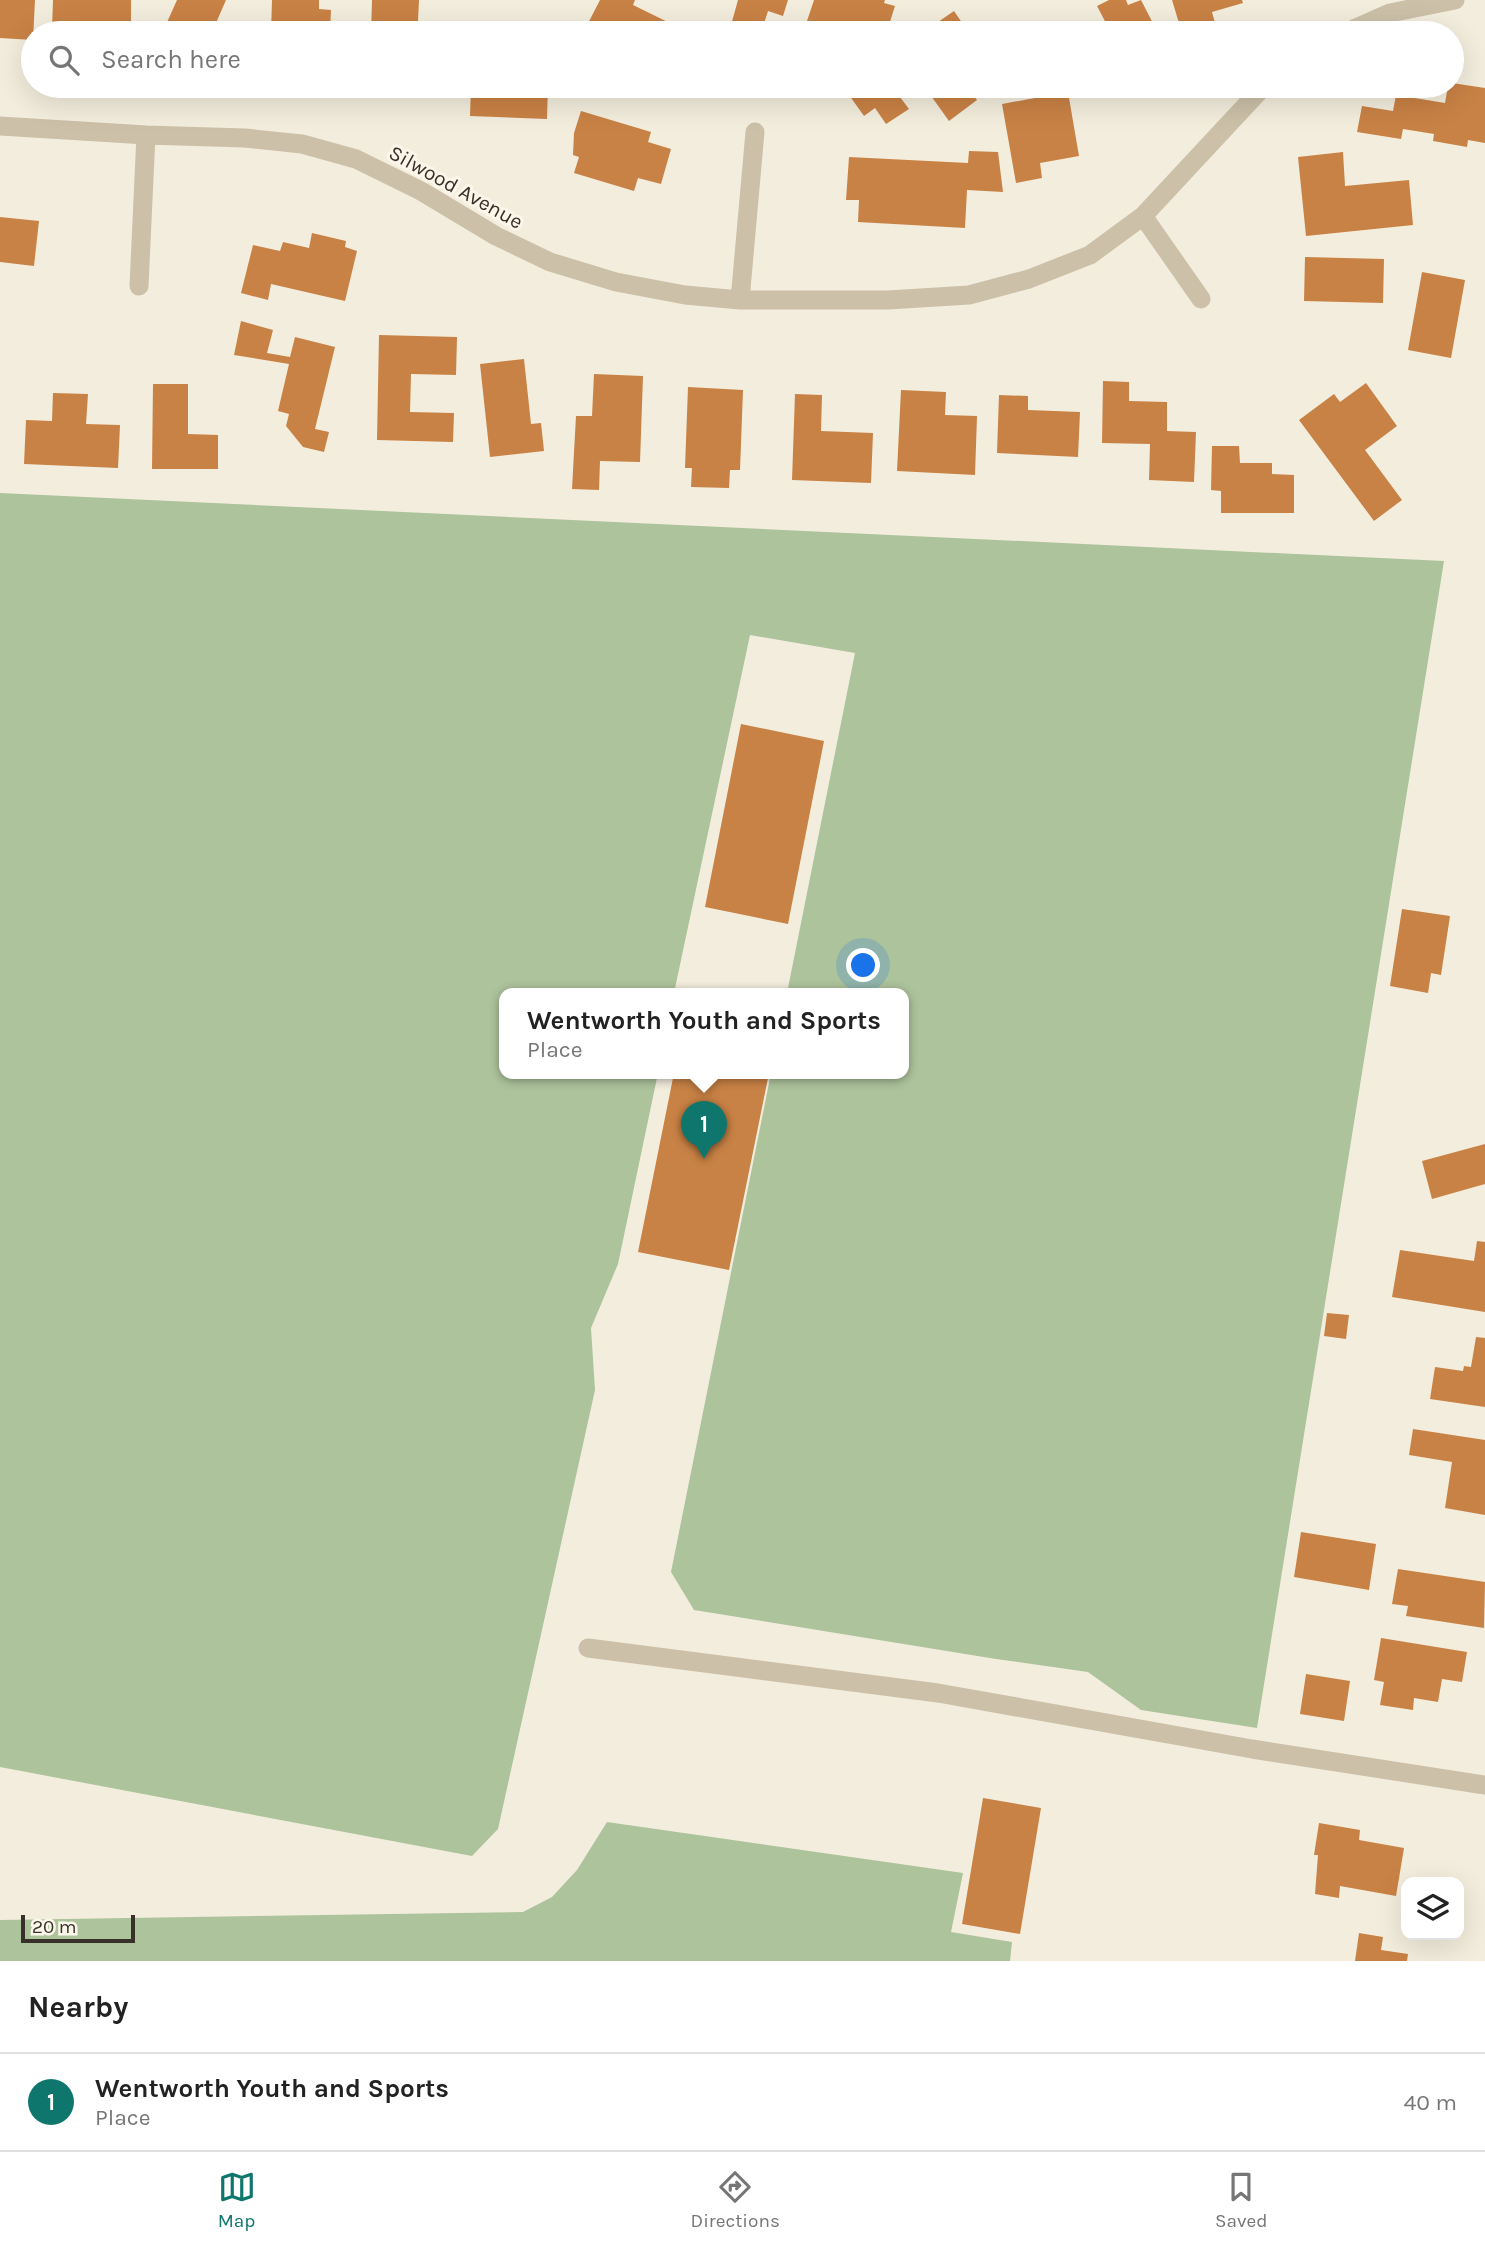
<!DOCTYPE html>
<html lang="en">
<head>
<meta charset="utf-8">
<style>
  :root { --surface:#fff; --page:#f6f6f6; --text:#222; --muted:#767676; --line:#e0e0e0; --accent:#0f766e }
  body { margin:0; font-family:Karla,sans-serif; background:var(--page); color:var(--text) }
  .controls { position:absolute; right:21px; bottom:21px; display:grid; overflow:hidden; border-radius:14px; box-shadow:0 7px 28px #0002 }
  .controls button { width:63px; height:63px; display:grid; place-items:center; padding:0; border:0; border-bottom:2px solid var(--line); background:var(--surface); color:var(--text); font:35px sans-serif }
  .scale { position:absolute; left:21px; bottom:18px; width:114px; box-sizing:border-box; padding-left:7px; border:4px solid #383129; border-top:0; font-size:19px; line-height:24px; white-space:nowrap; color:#383129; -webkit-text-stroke:5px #faf6e9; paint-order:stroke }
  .you { position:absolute; left:864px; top:966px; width:24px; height:24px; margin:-18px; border:5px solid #fff; border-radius:50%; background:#1a73e8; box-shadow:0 0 0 10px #1a73e833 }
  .badge { display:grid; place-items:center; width:46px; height:46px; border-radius:50%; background:var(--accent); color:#fff; font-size:23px; font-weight:700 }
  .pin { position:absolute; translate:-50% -58px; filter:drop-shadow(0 2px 4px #0008) }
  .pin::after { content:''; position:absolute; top:37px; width:24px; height:21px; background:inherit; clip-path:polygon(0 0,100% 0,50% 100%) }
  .popup { position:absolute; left:499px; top:988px; width:410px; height:91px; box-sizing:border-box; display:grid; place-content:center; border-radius:14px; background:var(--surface); filter:drop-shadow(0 2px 5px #0005); font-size:23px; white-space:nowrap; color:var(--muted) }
  .popup b { font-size:26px; color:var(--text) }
  .popup::after { content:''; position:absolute; left:50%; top:100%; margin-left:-14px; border:14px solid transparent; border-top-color:var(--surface) }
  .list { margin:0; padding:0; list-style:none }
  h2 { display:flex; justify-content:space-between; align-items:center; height:91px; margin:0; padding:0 28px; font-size:30px }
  h2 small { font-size:23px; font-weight:400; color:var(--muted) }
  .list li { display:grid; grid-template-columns:46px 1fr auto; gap:21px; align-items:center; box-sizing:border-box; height:98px; padding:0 28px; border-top:2px solid var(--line) }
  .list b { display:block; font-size:26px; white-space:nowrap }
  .list p { margin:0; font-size:23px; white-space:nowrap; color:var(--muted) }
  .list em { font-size:23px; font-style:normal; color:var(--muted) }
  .icon { flex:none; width:38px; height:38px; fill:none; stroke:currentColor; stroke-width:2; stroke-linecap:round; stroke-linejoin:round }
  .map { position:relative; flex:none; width:1485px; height:1961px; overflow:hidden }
  .search { position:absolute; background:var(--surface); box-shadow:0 7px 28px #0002; left:21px; right:21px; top:21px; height:77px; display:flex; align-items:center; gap:18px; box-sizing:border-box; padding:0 24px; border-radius:38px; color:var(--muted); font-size:26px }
  .sheet { height:189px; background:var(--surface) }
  nav { display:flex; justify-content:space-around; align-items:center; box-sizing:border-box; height:98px; border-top:2px solid var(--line); background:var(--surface); font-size:19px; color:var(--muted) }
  nav a { display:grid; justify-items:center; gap:4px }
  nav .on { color:var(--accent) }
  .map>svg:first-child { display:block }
  .green { fill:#adc39c }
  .building { fill:#c98245 }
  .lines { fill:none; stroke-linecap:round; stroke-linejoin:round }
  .service { stroke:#ccc0a8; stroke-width:19 }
  .minor { stroke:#ccc0a8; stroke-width:19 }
  .labels { text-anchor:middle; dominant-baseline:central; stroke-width:6; stroke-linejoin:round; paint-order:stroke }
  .street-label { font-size:21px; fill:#383129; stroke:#faf6e9 }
</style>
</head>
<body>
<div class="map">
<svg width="1485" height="1961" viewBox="0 0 1485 1961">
  <rect width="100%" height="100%" fill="#f3eddd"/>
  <!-- green -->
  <path class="green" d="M0,493l1444,68 -187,1167 -116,-18 -53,-38 -92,-13 -302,-49 -23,-38 100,-499h132v-80h-116l68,-340 -105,-18 -76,358h-170v80h154l-40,191 -27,64 4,62 -97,439 -26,27 -472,-89z
    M607,1822l356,51 -12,59 61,10 -2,19h-1010v-41l523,-8 29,-15 25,-27z"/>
  <!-- building -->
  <path class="building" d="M0,0h35l-2,40 -33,-2z
    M53,0h78v25l-54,-1v5h-25z
    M177,0h49l-10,23 8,4 -3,6h-48l-9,-4z
    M272,0h47v9l12,1 -1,23h-59z
    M372,0h47l-1,21 34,1 -1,11h-80z
    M600,0h35l-2,5 51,25 -2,3h-99z
    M738,0h50l-5,16 -15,-5 -7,22 -30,-8z
    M814,0h71l-1,3 11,3 -8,25 -30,-10 -3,12h-51z
    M1109,0h17l2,5 13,-5 17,33h-67l16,-8 -10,-19z
    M1172,0h70l1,3 -31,9 3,11 -33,10z
    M954,11l15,22h-47z
    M1452,83l33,5v55l-17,-3 -1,7 -34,-6 1,-7 -31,-5 -2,10 -44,-7 5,-26 31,5 3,-16 49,8 3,-17h4z
    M471,86h77l-1,33 -77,-3z
    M847,86h59l-9,7 12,16 -23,15 -11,-16 -11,8 -20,-28z
    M924,86h43l10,14 -28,21z
    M1068,92l11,64 -39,7 2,15 -26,5 -14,-79z
    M581,111l70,21 -3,10 23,7 -10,35 -23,-6 -4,13 -60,-18 5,-16 -6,-2 1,-22z
    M969,151l29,1 5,40 -36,-2 -2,38 -107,-6 1,-22h-13l3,-43 119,6z
    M1343,152l2,34 64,-6 4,45 -107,11 -8,-79z
    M0,217l39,4 -5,45 -34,-4z
    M312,233l34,8 -1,6 12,4 -12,50 -74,-17 -3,16 -27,-7 12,-48 27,6 3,-9 26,6z
    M1305,257l79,2 -1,44 -79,-2z
    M1422,272l43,8 -14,78 -43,-8z
    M241,321l32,9 -6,23 23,4 5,-20 40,10 -20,82 14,3 -5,20 -21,-5 -17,-21 3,-12 -11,-3 11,-47 -55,-9z
    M379,335l78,2 -1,38 -45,-1 -1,38 44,1 -1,29 -76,-2z
    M524,359l7,65 10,-1 3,28 -54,6 -10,-93z
    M594,374l49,2 -3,86 -40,-1 -1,29 -27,-1 4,-73h16z
    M1103,381l26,1v19l38,1v29l29,1 -2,50 -45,-2 1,-36 -48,-1z
    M1366,383l31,43 -32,24 37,50 -28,21 -75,-101 35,-26 6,8z
    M153,384h35v50l30,1v34h-66z
    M688,387l55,3 -3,80h-10l-1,18 -38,-1 1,-19h-7z
    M901,390l45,2 -1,23 32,1 -2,59 -78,-4z
    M53,393l35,1 -2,30 34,1 -2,43 -94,-4 2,-44 26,1z
    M795,394l27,1 -1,36 52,2 -2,50 -79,-3z
    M999,395l29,1v14l52,2 -2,45 -81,-4z
    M1212,446h27l1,17h32v11l22,1v38h-73v-22l-10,-1z
    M741,724l83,17 -36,183 -83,-17z
    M1402,909l48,7 -9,59 -10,-2 -3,20 -38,-7z
    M674,1073h95l-40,197 -91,-18z
    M1485,1144v40l-53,15 -10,-38z
    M1477,1241l8,1v70l-93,-15 8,-47 74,11z
    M1327,1313l22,2 -3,24 -22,-3z
    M1476,1337l9,1v69l-55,-8 5,-32 28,4 1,-5 7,1z
    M1413,1429l72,11v75l-40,-7 7,-46 -43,-7z
    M1301,1532l75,12 -7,46 -75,-13z
    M1398,1569l87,13 -1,46 -78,-12 2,-10 -16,-2z
    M1381,1638l86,14 -5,30 -20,-3 -4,23 -24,-4 -1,12 -33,-5 4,-23 -10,-2z
    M1306,1674l44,7 -6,40 -44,-7z
    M983,1798l58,10 -21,126 -58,-10z
    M1319,1823l41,7 -1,10 45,8 -8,48 -56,-10 -1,12 -24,-4 3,-39h-4z
    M1359,1933l24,4 -2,13 27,4 -1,7h-52z"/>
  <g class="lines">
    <!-- service -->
    <path class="service" d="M588,1648l350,45 314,56 233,36"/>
    <!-- minor -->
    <path class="minor" d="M1345,33l45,-20 65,-13
      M0,126l146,9 99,3 57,6 54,15 65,32 75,45 54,26 66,20 69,13 55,5h148l81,-5 60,-16 61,-24 53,-39 121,-130
      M1143,216l58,83
      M139,286l7,-151
      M740,300l15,-168"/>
  </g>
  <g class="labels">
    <!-- street labels -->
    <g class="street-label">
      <text transform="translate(456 187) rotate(29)">Silwood Avenue</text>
    </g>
  </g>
</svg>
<div class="controls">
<button><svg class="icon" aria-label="layers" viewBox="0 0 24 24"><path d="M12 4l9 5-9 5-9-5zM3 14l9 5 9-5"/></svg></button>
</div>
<div class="scale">20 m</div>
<div class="you"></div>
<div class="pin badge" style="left:704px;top:1159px">1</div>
<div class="popup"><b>Wentworth Youth and Sports</b>Place</div>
<div class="search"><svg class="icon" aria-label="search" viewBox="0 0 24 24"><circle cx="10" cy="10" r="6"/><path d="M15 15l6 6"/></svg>Search here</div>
</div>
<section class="sheet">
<h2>Nearby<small></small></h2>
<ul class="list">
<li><span class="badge">1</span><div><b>Wentworth Youth and Sports</b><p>Place</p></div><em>40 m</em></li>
</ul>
</section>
<nav>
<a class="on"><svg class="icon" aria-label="map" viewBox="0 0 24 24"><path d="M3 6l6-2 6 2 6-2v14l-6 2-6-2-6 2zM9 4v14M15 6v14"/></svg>Map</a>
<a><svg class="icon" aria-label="directions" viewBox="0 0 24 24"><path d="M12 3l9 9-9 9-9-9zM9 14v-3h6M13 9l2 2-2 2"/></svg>Directions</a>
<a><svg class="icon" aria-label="saved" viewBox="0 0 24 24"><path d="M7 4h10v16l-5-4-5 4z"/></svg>Saved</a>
</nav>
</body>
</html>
